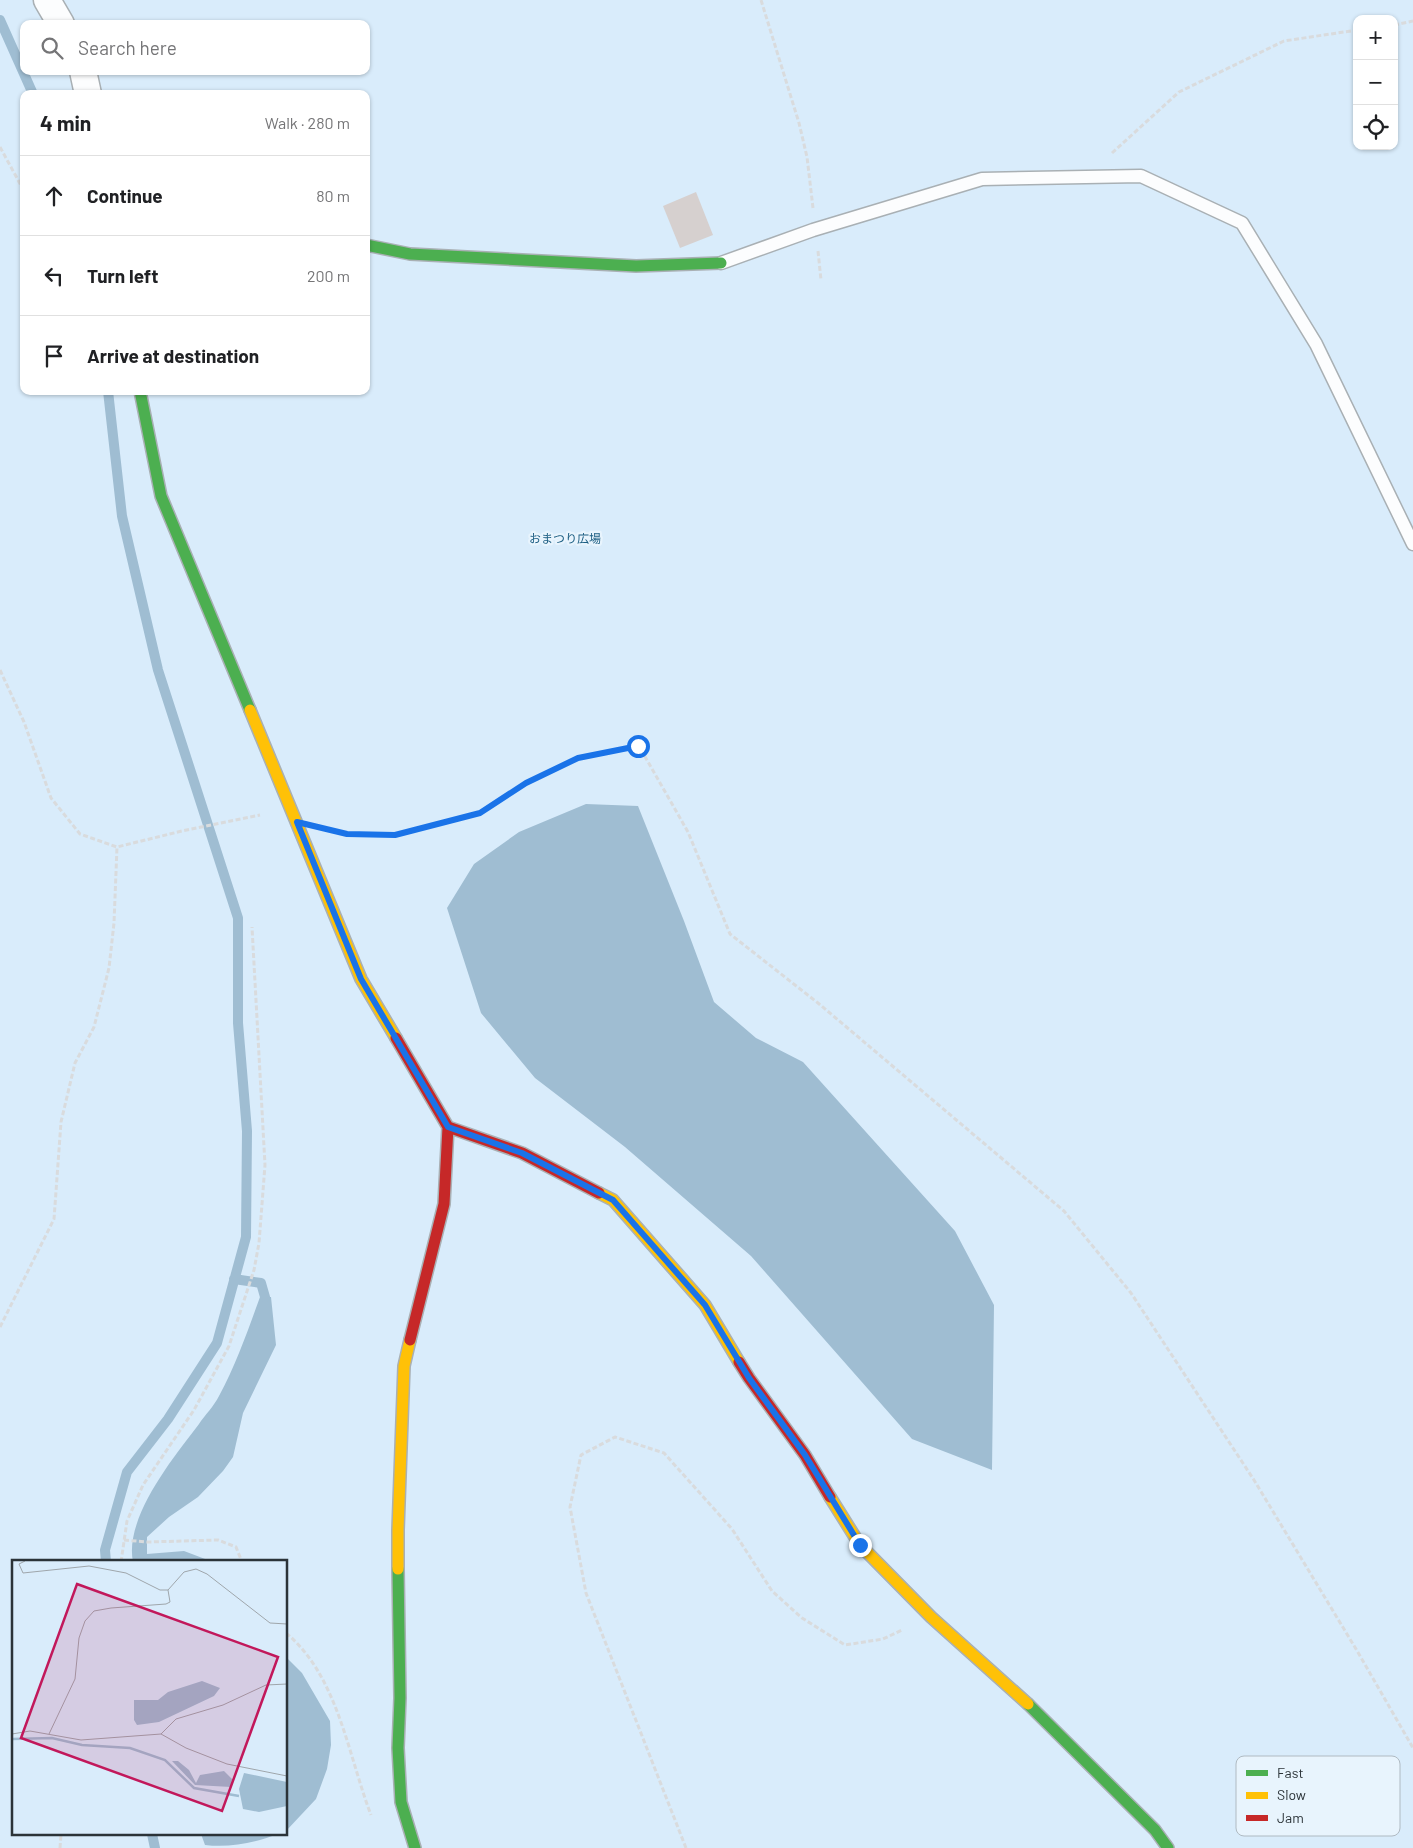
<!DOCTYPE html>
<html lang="en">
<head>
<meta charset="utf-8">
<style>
  :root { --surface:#fff; --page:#f2f2f2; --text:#202124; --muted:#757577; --line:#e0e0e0 }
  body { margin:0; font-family:Barlow,"Noto Sans JP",sans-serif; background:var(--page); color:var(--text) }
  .controls { position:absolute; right:15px; top:15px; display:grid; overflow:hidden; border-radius:10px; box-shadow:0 1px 4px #0004 }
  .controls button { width:45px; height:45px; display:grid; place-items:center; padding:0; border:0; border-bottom:1px solid var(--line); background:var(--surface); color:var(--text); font:25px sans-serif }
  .stop { position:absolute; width:15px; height:15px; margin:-11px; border:4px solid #1a73e8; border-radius:50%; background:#fff }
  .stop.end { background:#1a73e8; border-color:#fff; box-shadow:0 1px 5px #0008 }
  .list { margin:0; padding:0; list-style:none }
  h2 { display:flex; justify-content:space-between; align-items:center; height:65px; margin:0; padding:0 20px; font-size:21px }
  h2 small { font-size:16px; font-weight:400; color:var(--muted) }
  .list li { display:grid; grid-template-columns:32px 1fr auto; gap:15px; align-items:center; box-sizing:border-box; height:80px; padding:0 20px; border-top:1px solid var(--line) }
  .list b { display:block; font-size:19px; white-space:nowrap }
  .list em { font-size:16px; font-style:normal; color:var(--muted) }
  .icon { flex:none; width:28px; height:28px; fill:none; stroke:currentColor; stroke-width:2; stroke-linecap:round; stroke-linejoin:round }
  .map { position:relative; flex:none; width:1413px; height:1848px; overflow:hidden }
  .search { position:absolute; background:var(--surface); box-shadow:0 1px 4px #0004; left:20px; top:20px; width:350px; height:55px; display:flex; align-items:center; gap:12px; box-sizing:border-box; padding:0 18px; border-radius:10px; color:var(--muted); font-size:19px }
  .panel { position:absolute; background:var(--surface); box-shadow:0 1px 4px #0004; left:20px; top:90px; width:350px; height:305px; border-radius:10px }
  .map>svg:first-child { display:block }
  .green { fill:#d9ecfb; fill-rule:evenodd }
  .water { fill:#9fbdd2 }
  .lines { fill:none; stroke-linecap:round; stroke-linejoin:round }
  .stream { stroke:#9fbdd2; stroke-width:10 }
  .building { fill:#d6d0cf }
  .lane-casing { stroke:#a9b0b4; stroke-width:15 }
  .street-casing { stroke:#a9b0b4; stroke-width:29 }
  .fast-casing { stroke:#a9b0b4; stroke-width:14 }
  .slow-casing { stroke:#a9b0b4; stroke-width:14 }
  .jam-casing { stroke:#a9b0b4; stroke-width:14 }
  .path { stroke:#d9dbdd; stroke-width:3; stroke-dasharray:5 2.5; stroke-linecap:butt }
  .lane { stroke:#fcfdfe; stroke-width:12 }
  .street { stroke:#fcfdfe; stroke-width:26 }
  .fast { stroke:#4caf50; stroke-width:11 }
  .slow { stroke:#ffc107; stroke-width:11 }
  .jam { stroke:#c62828; stroke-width:11 }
  .route { stroke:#1a73e8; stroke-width:6 }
  .labels { text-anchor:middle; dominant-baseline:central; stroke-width:4.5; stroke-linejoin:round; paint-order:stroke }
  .park-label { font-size:12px; fill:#1c5e83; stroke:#e8f4fd }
  .inset-river { fill:none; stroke:#9fbdd2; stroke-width:2.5 }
  .inset-road { fill:none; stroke:#9fa6ab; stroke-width:1 }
  .view { fill:#c2185b; fill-opacity:0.15; stroke:#c2185b; stroke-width:2.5 }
  .inset-edge { fill:none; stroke:#2b3338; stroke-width:2.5 }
  .key { fill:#e8f4fd; stroke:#afbac2; stroke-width:1 }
  .key-label { font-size:14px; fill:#2b3338 }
</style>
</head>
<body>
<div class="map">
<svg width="1413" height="1848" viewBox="0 0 1413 1848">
  <rect width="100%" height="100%" fill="#edf3f8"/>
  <!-- green -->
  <path class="green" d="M0,0h1413v1848h-1413zM1357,19h37v127h-37zM24,24h342v47h-342zM24,94h342v297h-342zM14,1562h272v272h-272z"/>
  <!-- water -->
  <path class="water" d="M586,804l52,2 46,115 30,81 42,36 47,24 152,169 39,74 -2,165 -80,-31 -161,-183 -126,-109 -90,-69 -54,-65 -34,-105 27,-44 45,-32z
    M260,1297h11l5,48 -33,68 -10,44 -10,14 -25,26 -29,20 -22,20v17l37,-3 29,11h-80c-9,-44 40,-104 66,-138 6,-9 15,-18 20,-28 17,-31 29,-66 41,-99z
    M286,1657l16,16 28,48 1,24 -4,24 -11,30 -30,32z
    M201,1834h76c-22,9 -48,14 -72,11z"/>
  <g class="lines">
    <!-- stream -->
    <path class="stream" d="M0,20l33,74
      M234,1279l27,4 4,14
      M106,1562l-1,-12 22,-78 41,-53 49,-76 29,-106 1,-106 -9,-108v-105l-80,-248 -36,-154 -14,-125
      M152,1834l3,14"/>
  </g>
  <!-- building -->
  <path class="building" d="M696,192l17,43 -33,13 -17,-42z"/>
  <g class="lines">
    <!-- lane casing -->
    <g class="lane-casing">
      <path id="lane" d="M721,263l92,-33 169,-51 159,-3 101,47 74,121 97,200"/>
    </g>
    <!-- street casing -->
    <g class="street-casing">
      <path id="street" d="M47,0l14,24
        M83,71l5,23"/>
    </g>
    <!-- fast casing -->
    <g class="fast-casing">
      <path id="fast" d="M366,245l44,9 226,12 85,-3
        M140,391l21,105 89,214
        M398,1569l2,129 -2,50 3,54 14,46
        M1028,1704l127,126 13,18"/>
    </g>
    <!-- slow casing -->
    <g class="slow-casing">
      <path id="slow" d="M250,710l111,269 35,59
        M599,1193l14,7 92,105 34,57
        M830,1497l30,48 71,72 97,87
        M398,1569v-39l6,-164 6,-26"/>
    </g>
    <!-- jam casing -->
    <g class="jam-casing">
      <path id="jam" d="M396,1038l52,89 -4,77 -34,136
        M448,1127l74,26 77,40
        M739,1362l10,16 56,77 25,42"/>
    </g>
    <!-- path -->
    <path class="path" d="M761,0l38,123 8,34 6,51
      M1394,25l19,-4
      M0,147l24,44
      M1112,153l67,-61 105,-51 73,-11
      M818,251l3,29
      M0,670l24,52 27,76 29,36 37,13 65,-16 78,-16
      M332,830l15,4 48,1 85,-22 46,-30 52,-25 61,-12 49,86 42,102 88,69 246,208 67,82 123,187 102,169 57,99
      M0,1327l54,-108 7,-97 14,-59 19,-36 15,-59 5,-45 3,-76
      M124,1540l23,2 71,-2 18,7 6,15
      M121,1562l6,-41 16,-36 51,-75 35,-64 25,-76 5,-27 6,-78 -13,-238
      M286,1633c52,43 62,122 85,182
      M60,1848l1,-14
      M686,1848l-100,-255 -16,-86 11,-52 34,-18 49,16 68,76 40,62 30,27 43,27 38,-6 19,-9"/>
    <!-- lane -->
    <use href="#lane" class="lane"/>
    <!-- street -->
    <use href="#street" class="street"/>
    <!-- fast -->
    <use href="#fast" class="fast"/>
    <!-- slow -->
    <use href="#slow" class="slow"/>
    <!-- jam -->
    <use href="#jam" class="jam"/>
  </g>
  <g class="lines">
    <!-- route -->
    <path class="route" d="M638,746l-60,12 -52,25 -46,30 -85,22 -48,-1 -50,-12 64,157 87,148 74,26 91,47 92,105 44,73 56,77 55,90"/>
  </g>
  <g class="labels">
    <!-- park labels -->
    <g class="park-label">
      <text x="565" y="538">おまつり広場</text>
    </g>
  </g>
  <!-- overview -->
  <g transform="translate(12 1560)">
    <rect width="275" height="275" fill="#edf3f8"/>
    <path d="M0,1h275v273h-275z" fill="#d9ecfb"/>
    <path d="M190,121l18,7 -6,8 -55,26 -22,3 -3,-5v-20h24l10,-8zM160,201h6l11,9 7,13 4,-8 24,-4 8,8 -1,8 -36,-2zM232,213l43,9v24l-28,6 -16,-3 -4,-20z" fill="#9fbdd2"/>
    <path class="inset-river" d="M0,179l40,-1 30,7 48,3 35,12 29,28 45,8"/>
    <path class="inset-road" d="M13,1l-6,3 4,9 66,-7 37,7 34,17h8l16,-18 12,-3 11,5 63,49 17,1M0,174l18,-3 51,9 80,-6 25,14 41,16 60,12M37,174l26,-55 4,-41 6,-17 9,-10 17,-3 55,-4 4,-2 -2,-12M149,174l15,-15 47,-14 43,-20 21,-1"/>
    <path class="view" d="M65,24l201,73 -56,154 -201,-73z"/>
    <rect width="275" height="275" class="inset-edge"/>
  </g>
  <!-- legend -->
  <rect x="1236" y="1756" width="164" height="80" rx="8" class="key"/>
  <rect x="1246" y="1770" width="22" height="6" fill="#4caf50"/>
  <rect x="1246" y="1792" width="22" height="7" fill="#ffc107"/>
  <rect x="1246" y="1815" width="22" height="6" fill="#c62828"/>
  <g class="key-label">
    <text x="1277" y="1778">Fast</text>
    <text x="1277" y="1800">Slow</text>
    <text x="1277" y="1823">Jam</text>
  </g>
</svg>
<div class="controls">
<button>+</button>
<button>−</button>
<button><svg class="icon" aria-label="locate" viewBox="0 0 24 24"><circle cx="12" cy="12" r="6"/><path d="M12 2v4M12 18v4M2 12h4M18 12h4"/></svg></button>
</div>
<div class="stop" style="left:638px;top:746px"></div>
<div class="stop end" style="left:860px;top:1545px"></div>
<div class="search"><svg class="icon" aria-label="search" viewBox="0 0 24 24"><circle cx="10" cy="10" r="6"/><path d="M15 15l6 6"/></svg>Search here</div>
<section class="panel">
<h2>4 min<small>Walk · 280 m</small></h2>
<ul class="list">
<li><svg class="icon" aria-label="ahead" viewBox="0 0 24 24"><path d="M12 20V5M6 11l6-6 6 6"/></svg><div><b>Continue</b></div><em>80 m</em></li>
<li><svg class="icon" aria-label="left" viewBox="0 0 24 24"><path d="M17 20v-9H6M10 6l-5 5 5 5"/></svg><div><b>Turn left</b></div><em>200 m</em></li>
<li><svg class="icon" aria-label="arrive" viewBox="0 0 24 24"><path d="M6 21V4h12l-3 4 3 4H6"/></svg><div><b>Arrive at destination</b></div></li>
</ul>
</section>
</div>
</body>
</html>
